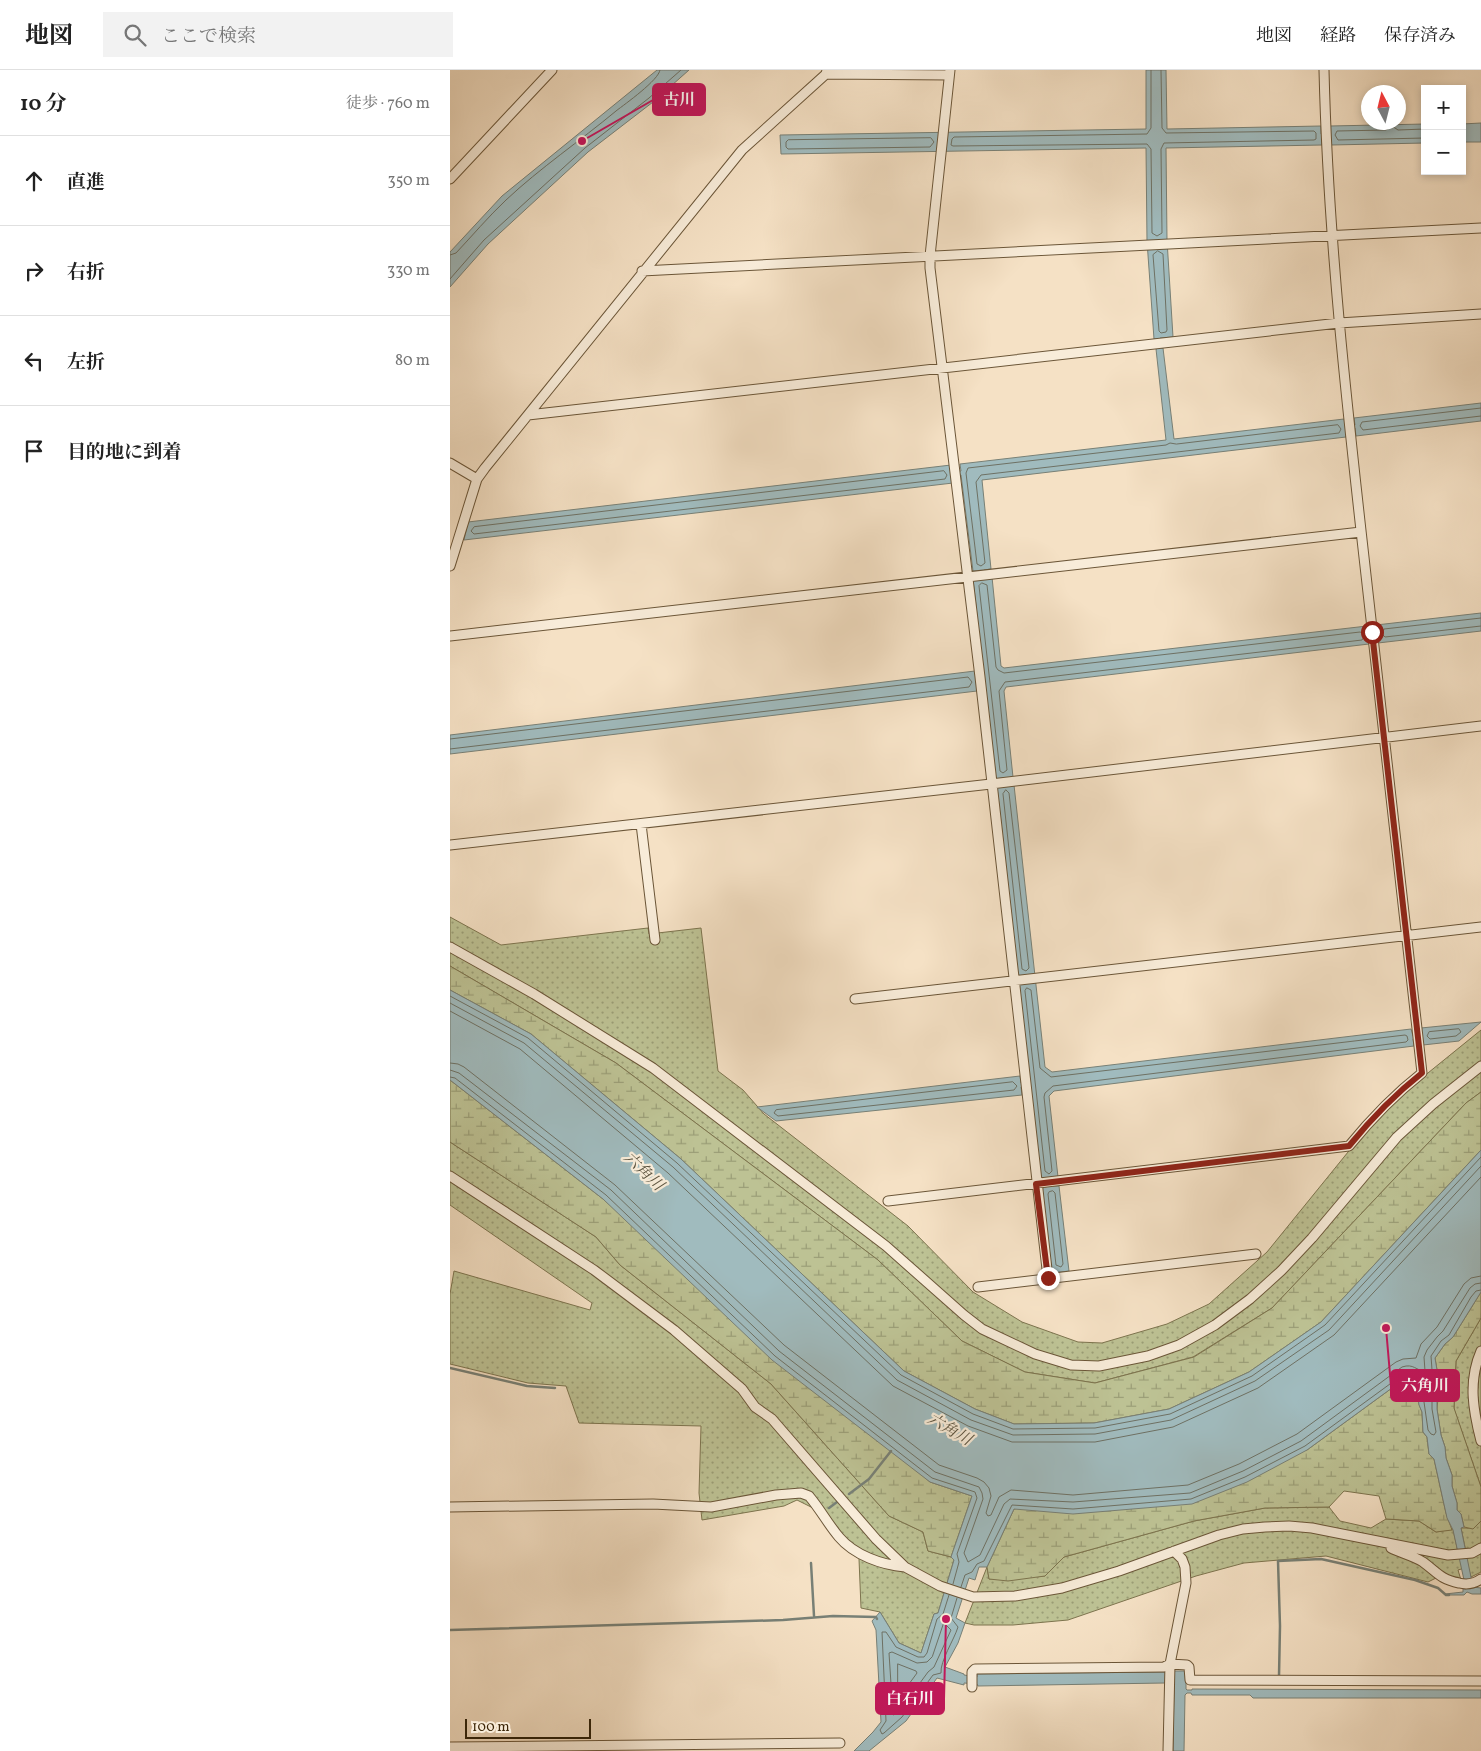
<!DOCTYPE html>
<html lang="ja">
<head>
<meta charset="utf-8">
<style>
  :root { --surface:#fff; --page:#f2f2f2; --text:#222; --muted:#767676; --line:#e0e0e0 }
  body { margin:0; font-family:Vollkorn,"Noto Serif JP",serif; background:var(--page); color:var(--text) }
  .controls { position:absolute; right:15px; top:15px; display:grid; overflow:hidden; border-radius:0px; box-shadow:0 2px 8px #0003 }
  .controls button { width:45px; height:45px; display:grid; place-items:center; padding:0; border:0; border-bottom:1px solid var(--line); background:var(--surface); color:var(--text); font:25px sans-serif }
  .compass { position:absolute; left:911px; top:15px; width:45px; height:45px; border-radius:50%; background:var(--surface); box-shadow:0 2px 8px #0003; rotate:353deg }
  .scale { position:absolute; left:15px; bottom:12px; width:126px; box-sizing:border-box; padding-left:5px; border:2px solid #3d2709; border-top:0; font-size:14px; line-height:18px; white-space:nowrap; color:#3d2709; -webkit-text-stroke:4px #f8ecd9; paint-order:stroke }
  .stop { position:absolute; width:15px; height:15px; margin:-11px; border:4px solid #8f2418; border-radius:50%; background:#fff }
  .stop.end { background:#8f2418; border-color:#fff; box-shadow:0 1px 5px #0008 }
  .list { margin:0; padding:0; list-style:none }
  h2 { display:flex; justify-content:space-between; align-items:center; height:65px; margin:0; padding:0 20px; font-size:21px }
  h2 small { font-size:16px; font-weight:400; color:var(--muted) }
  .list li { display:grid; grid-template-columns:32px 1fr auto; gap:15px; align-items:center; box-sizing:border-box; height:90px; padding:0 20px; border-top:1px solid var(--line) }
  .list b { display:block; font-size:19px; white-space:nowrap }
  .list em { font-size:16px; font-style:normal; color:var(--muted) }
  .icon { flex:none; width:28px; height:28px; fill:none; stroke:currentColor; stroke-width:2; stroke-linecap:round; stroke-linejoin:round }
  .map { position:relative; flex:none; width:1031px; height:1681px; overflow:hidden }
  header { display:flex; align-items:center; gap:30px; box-sizing:border-box; height:70px; padding:0 25px; background:var(--surface); border-bottom:1px solid var(--line) }
  header strong { font-size:24px }
  nav { display:flex; gap:28px; margin-inline-start:auto; font-size:18px }
  .search { width:350px; height:45px; background:var(--page); display:flex; align-items:center; gap:12px; box-sizing:border-box; padding:0 18px; border-radius:0px; color:var(--muted); font-size:19px }
  main { display:flex }
  aside { flex:1; background:var(--surface) }
  .map>svg:first-child { display:block }
  .green { fill:url(#green-dots); stroke:#7d744e }
  .wetland { fill:url(#wetland-marsh); stroke:#7d744e }
  .water { fill:#a0bbbe; stroke:#788076 }
  .lines { fill:none; stroke-linecap:round; stroke-linejoin:round }
  .shore { stroke:#6e7164; stroke-width:1 }
  .stream { stroke:#788076; stroke-width:2.5 }
  .minor-casing { stroke:#6b5638; stroke-width:11 }
  .minor { stroke:#f8ecd9; stroke-width:9 }
  .route { stroke:#8f2418; stroke-width:6 }
  .labels { text-anchor:middle; dominant-baseline:central; stroke-width:4.5; stroke-linejoin:round; paint-order:stroke }
  .water-label { font-size:16px; font-style:italic; fill:#5b533f; stroke:#f8ecd9 }
  .leader { fill:none; stroke:#c2185b; stroke-width:2 }
  .callout-dot { fill:#c2185b; stroke:#f8ecd9; stroke-width:2 }
  .callout { fill:#c2185b; stroke:#c2185b; stroke-width:2 }
  .callout-label { font-size:16px; text-anchor:middle; font-weight:bold; fill:#fff }
</style>
</head>
<body>
<header>
<strong>地図</strong>
<div class="search"><svg class="icon" aria-label="search" viewBox="0 0 24 24"><circle cx="10" cy="10" r="6"/><path d="M15 15l6 6"/></svg>ここで検索</div>
<nav><a>地図</a><a>経路</a><a>保存済み</a></nav>
</header>
<main>
<aside>
<h2>10 分<small>徒歩 · 760 m</small></h2>
<ul class="list">
<li><svg class="icon" aria-label="ahead" viewBox="0 0 24 24"><path d="M12 20V5M6 11l6-6 6 6"/></svg><div><b>直進</b></div><em>350 m</em></li>
<li><svg class="icon" aria-label="right" viewBox="0 0 24 24"><path d="M7 20v-9h11M14 6l5 5-5 5"/></svg><div><b>右折</b></div><em>330 m</em></li>
<li><svg class="icon" aria-label="left" viewBox="0 0 24 24"><path d="M17 20v-9H6M10 6l-5 5 5 5"/></svg><div><b>左折</b></div><em>80 m</em></li>
<li><svg class="icon" aria-label="arrive" viewBox="0 0 24 24"><path d="M6 21V4h12l-3 4 3 4H6"/></svg><div><b>目的地に到着</b></div></li>
</ul>
</aside>
<div class="map">
<svg width="1031" height="1681" viewBox="0 0 1031 1681">
  <defs>
    <pattern id="green-dots" width="8" height="8" patternUnits="userSpaceOnUse" patternTransform="scale(1.25)"><rect width="8" height="8" fill="#bdc294"/><path d="M2 2h.1M6 6h.1" fill="none" stroke="#9b9e77" stroke-width="1.8" stroke-linecap="round"/></pattern>
    <pattern id="wetland-marsh" width="20" height="14" patternUnits="userSpaceOnUse" patternTransform="scale(1.25)"><rect width="20" height="14" fill="#bdc294"/><path d="M1 5h8M5 5V1M11 12h8M15 12V8" fill="none" stroke="#9b9e77"/></pattern>
  </defs>
  <rect width="100%" height="100%" fill="#f5e1c5"/>
  <filter id="stains"><feTurbulence type="fractalNoise" baseFrequency=".004" numOctaves="4"/><feColorMatrix values="0 0 0 0 .2 0 0 0 0 .09 0 0 0 0 .02 0 0 0 .5 -.17"/></filter>
  <radialGradient id="worn" r=".72"><stop offset=".6" stop-color="#630" stop-opacity="0"/><stop offset="1" stop-color="#630" stop-opacity=".3"/></radialGradient>
  <!-- green -->
  <path class="green" d="M0,847l51,28 147,-17 1,6 52,-6 17,143 25,19 21,24 144,112 65,66 49,30 56,20 24,1 65,-19 42,-20 58,-52 107,-132 49,-43 58,-47v62l-15,11 -194,205 -79,49 -98,26 -70,-11 -63,-31 -84,-81 -262,-197 -166,-97z
    M0,1072l146,95 24,28 151,119 118,132 34,16 5,19 23,6 3,3 -16,53 -4,1 -13,39 -22,-10 -19,-31 -19,-4 -2,-49 -21,-17 -25,-34 -16,-8 -13,6 -82,14 -3,-27 2,-67 -122,-3 -13,-37 -38,-3 -78,-19v-70l4,-23 136,39 2,-7 -142,-98z
    M1031,1248v169l-27,-78 2,-48z
    M879,1437l11,14 31,7 15,-9 33,2 17,11 17,-3 6,28h8l-6,-29h12l8,-7v51l-10,5 -3,-10 -10,3 3,10 -19,-5 -14,7 -102,-26 -82,7 -48,13 -128,44 -55,5h-39l-9,-2 22,-56 2,12 56,-3 19,-19 130,-36 71,-13z"/>
  <!-- wetland -->
  <path class="wetland" d="M0,896l166,97 262,197 84,81 63,31 70,11 99,-26 78,-49 194,-205 15,-11v58l-160,172 -72,50 -80,37 -75,14 -80,1 -39,-15 -71,-38 -223,-212 -150,-125 -81,-44z
    M0,1010l153,119 327,283 42,14 -21,61 -23,-6 -5,-19 -34,-16 -118,-132 -151,-119 -24,-28 -146,-95z
    M1031,1222v26l-25,43 -2,47 27,79v34l-8,8 -9,-2 -3,-13 -4,-4v-7l-5,-17v-11l-6,-17 -1,-11 -4,-12 -4,-26 1,-11 -3,-10 2,-18 -2,-12 10,-14 8,-7z
    M957,1307h3l6,6 3,21 3,8 1,20 4,5 2,17 5,5 12,54 6,17 -16,2 -17,-11 -33,-2 -7,-23 -35,-5 -15,16 -64,1 -71,13 -130,36 -19,19 -37,5 -19,-2 -2,-12 27,-58 293,-59z"/>
  <!-- water -->
  <path class="water" d="M207,0h32l-36,32 -65,50 -100,92 -38,43v-35l52,-56z
    M696,0h20l1,59 154,-3v8h9v-8l95,-2v19l-94,2 -1,-7h-8v7l-156,3 1,92 6,97 -13,1 1,10h2l11,91 170,-20 2,7 9,-1 -1,-7 127,-15v18l-125,15 -1,-8 -9,1v8l-364,43 9,89 -7,1 1,8 7,-1 9,89 3,2 363,-42 2,8 8,-2 -1,-7 105,-12v18l-103,12 -1,-7 -8,1v7l-363,43 -2,4 9,86 -7,1 8,7 31,282 7,5 359,-43 2,7 9,-1 -1,-7 60,-6 -22,19 -36,4 -1,-7 -9,1 1,7 -360,45 -5,5 9,81 -6,1 1,8h6l10,85 -17,2 -10,-85 7,-2 -1,-8 -7,1 -11,-93 -9,1 1,8 -246,26 -19,-14 263,-31 1,7 9,-1 -33,-295 7,-1 -1,-8 -7,1 -11,-96 -8,1v7l-527,63v-19l525,-64 1,8 8,-1 -11,-99 7,-1 -1,-7h-6l-12,-96 -9,1 1,7 -489,57 4,-18 483,-57 1,7 9,-1 -1,-7 206,-24 -10,-91 2,-1 -1,-9h-3l-7,-98 -1,-93 -365,6 -1,-19 366,-6z
    M1031,53v19h-19v-18z
    M0,920l81,44 150,125 223,212 71,38 39,15 80,-1 75,-14 80,-37 72,-50 160,-172v142l-28,45 -8,7 -10,14 2,12 -2,18 2,6v15l4,26 4,12 1,11 6,17v11l5,17v7l4,4 3,13 -3,1 12,59 8,1v6h-9l-5,-2 -3,3h-19v-1l18,-2v-3h3l-13,-59 -6,-12 -13,-59 -5,-5 -2,-17 -4,-5 -1,-20 -3,-7 -3,-22 -6,-6h-3l-100,73 -60,32 -55,22 -119,10 -59,-5 -27,58h-8l-4,13 -6,-2 -13,40 9,5 -7,20 -13,24 19,7v1l13,2v-3l189,-2 8,3v-4h12v18l1,1h5v-1l289,1v8h-228l-3,-3h-58l-1,-2h-4l-2,2 -1,56h-11l1,-72 -9,4 -187,3 -1,-2 -13,-1v2l-27,-7 -31,43 -37,30h-15l19,-19 8,-10 -5,-92 -4,-9 8,-9 19,31 22,10 13,-39 4,-1 16,-53 -3,-3 21,-61 -42,-14 -158,-122 -169,-161 -153,-119z"/>
  <g class="lines">
    <!-- shore -->
    <path class="shore" d="M701,0v58l-4,6 -193,3 -2,2 -1,6 2,1 194,-2 4,5 1,84 5,3 5,-3 -1,-84 3,-6 150,-3 2,-1v-6l-2,-2 -148,2 -4,-5 -1,-58
      M975,59l-27,1 -6,-4 -6,4 -49,1 -2,4 3,5 87,-2
      M481,68l3,4 -4,5 -142,2 -2,-2v-5l2,-2z
      M708,181l5,3 4,76 -1,2 -5,1 -2,-2 -6,-76z
      M0,185l6,-2c16,-17 32,-36 50,-53 34,-32 74,-59 110,-89 9,-7 43,-31 44,-41
      M0,209l34,-39 101,-92 64,-50 32,-28
      M1031,338l-119,14 -2,4 3,4 118,-14
      M888,355l3,4 -2,4 -358,42 -5,7 9,81 -4,3 -4,-2 -11,-91 2,-5 198,-23 4,-2 6,1z
      M494,401l3,4 -2,4 -471,55 -3,-3 3,-4z
      M532,513l5,2 9,82 2,3 6,3 356,-41 3,1 1,4 -2,3 -357,42 -6,9 8,79 -4,3 -3,-2 -21,-185z
      M1031,548l-97,11 -2,5 3,3 96,-11
      M0,669l518,-62 4,5 -3,5 -519,62
      M556,720l3,3 20,175 -3,3 -4,-2 -19,-175z
      M577,918l4,2 9,78 11,9 354,-42 2,1 1,4 -2,2 -353,44 -8,7 -1,4 8,74 -3,3 -4,-3 -20,-180z
      M0,926l78,42 149,125 224,212 72,39 40,15 82,-1 75,-14 82,-38 73,-51 156,-168
      M0,933l74,40 149,124 224,213 74,40 42,15 82,-1 76,-14 84,-39 74,-51 152,-164
      M0,941l70,38 148,124 225,213 75,40 44,16h83l78,-15 85,-39 76,-53 147,-158
      M1009,959l2,3 -5,4 -26,3 -3,-3 2,-4z
      M0,993l8,1 6,3 151,118 169,160 155,120 38,13 7,4 5,6 2,8 -5,17 2,3 3,-1 8,-18 12,-7 62,5 115,-10 51,-21 58,-30 99,-72 7,-3 13,-1 5,-14 16,-17 27,-43 7,-6 10,-2
      M0,1000l9,3 152,117 168,161 156,121 44,15 3,6 1,6 -19,54 4,9 12,-7 24,-51 6,-5 63,3 117,-9 53,-22 58,-30 101,-74c12,-4 14,4 23,4l-1,-14 3,-7 10,-13 6,-6 27,-43 5,-4 6,-1
      M0,1007l5,1 151,117 169,161 157,122 43,14 2,6 -20,56 2,8 -6,22
      M563,1012l4,4 -3,4 -236,26 -4,-3 2,-3z
      M603,1121l2,2 8,71 -2,3 -5,-2 -8,-71 1,-2z
      M511,1517l4,-12 7,-3 5,-8 7,-3 28,-56 61,4 118,-10 54,-22 60,-31 100,-73 8,-1 4,3 4,6 7,49 3,4 3,1 2,-3 -4,-23v-13l-2,-8 2,-18 -1,-14 10,-15 8,-6 22,-38 5,-6 5,-1
      M499,1525l-6,19 -6,5 -10,34 -3,4h-6l-22,-10 -10,-15h-4l4,89 -6,9 2,4 2,-1 18,-16 31,-42 8,-2c-1,-12 13,-33 17,-46l-7,-9 6,-20
      M494,1553l7,7 -17,37 -6,5 -30,41 -5,2 -4,-62 3,-1 25,11 10,-1 5,-5z
      M448,1594l18,7 1,2 -16,22 -3,-2z"/>
    <!-- stream -->
    <path class="stream" d="M0,1298l77,18 28,2
      M399,1424l20,-15 22,-28
      M379,1438l8,-6
      M361,1493l3,53
      M0,1560l333,-10 50,-4 43,1 1,2
      M829,1606l1,-50 -2,-65 43,-2 94,21 23,8 8,7h3"/>
    <!-- minor casing -->
    <g class="minor-casing">
      <path id="minor" d="M500,0l-20,186v12l50,409 68,601
        M376,4l123,1
        M0,109l102,-109
        M192,201l839,-43
        M78,345l811,-92 142,-9
        M0,393l27,16
        M0,496l27,-87 8,-11 257,-318 84,-76 1,-4
        M0,566l911,-104
        M191,754l14,116
        M0,775l541,-61 490,-58
        M0,877l84,47 119,74 233,178 78,69 18,14 53,25 36,11 28,1 49,-10 31,-11 36,-20 35,-26 31,-28 31,-33 85,-101 36,-33 48,-38
        M405,929l626,-72
        M0,1106l144,94 80,60 68,59 13,18 17,12 104,120 29,28 35,19 33,11 42,-1 47,-8 57,-17 100,-36 24,-6 22,-2 24,-1 23,2 136,27 24,-2 9,-5
        M438,1131l461,-55c22,-27 45,-51 73,-73 -19,-166 -38,-332 -56,-498 -19,-168 -38,-336 -42,-505
        M528,1217l278,-33
        M1031,1281c-13,30 -8,59 0,90
        M0,1437l203,-3 58,3 65,-12 25,-2 8,3c11,13 19,28 30,41 15,18 43,28 66,30
        M941,1478c10,5 23,8 32,14 15,11 17,17 36,21 8,2 15,1 22,-4
        M522,1617v-15l3,-3 189,-2 6,-3 17,1 2,2 1,13 291,1
        M0,1677l390,-4
        M718,1681l2,-87 16,-81 -1,-16 -3,-8 -8,-8"/>
    </g>
    <!-- minor -->
    <use href="#minor" class="minor"/>
  </g>
  <g class="lines">
    <!-- route -->
    <path class="route" d="M598,1208l-12,-94 313,-38c22,-27 45,-51 73,-73l-50,-441"/>
  </g>
  <g class="labels">
    <!-- water labels -->
    <g class="water-label">
      <text transform="translate(193 1102) rotate(43)">六角川</text>
      <text transform="translate(499 1360) rotate(30)">六角川</text>
    </g>
  </g>
  <!-- callouts -->
  <path class="leader" d="M132 71L203 30M936 1258L941 1316M496 1549L494 1629"/>
  <g class="callout-dot">
    <circle cx="132" cy="71" r="5"/>
    <circle cx="936" cy="1258" r="5"/>
    <circle cx="496" cy="1549" r="5"/>
  </g>
  <g class="callout">
    <rect x="203" y="14" width="52" height="31" rx="5"/>
    <rect x="941" y="1300" width="68" height="31" rx="5"/>
    <rect x="426" y="1613" width="68" height="31" rx="5"/>
  </g>
  <g class="callout-label">
    <text x="229" y="35">古川</text>
    <text x="975" y="1321">六角川</text>
    <text x="460" y="1634">白石川</text>
  </g>
  <rect width="100%" height="100%" filter="url(#stains)"/>
  <rect width="100%" height="100%" fill="url(#worn)"/>
</svg>
<div class="controls">
<button>+</button>
<button>−</button>
</div>
<svg class="compass" viewBox="-18 -18 36 36"><path d="M0-13l5 13h-10z" fill="#e53935"/><path d="M0 13l5-13h-10z" fill="#767676"/></svg>
<div class="scale">100 m</div>
<div class="stop" style="left:922px;top:562px"></div>
<div class="stop end" style="left:598px;top:1208px"></div>
</div>
</main>
</body>
</html>
